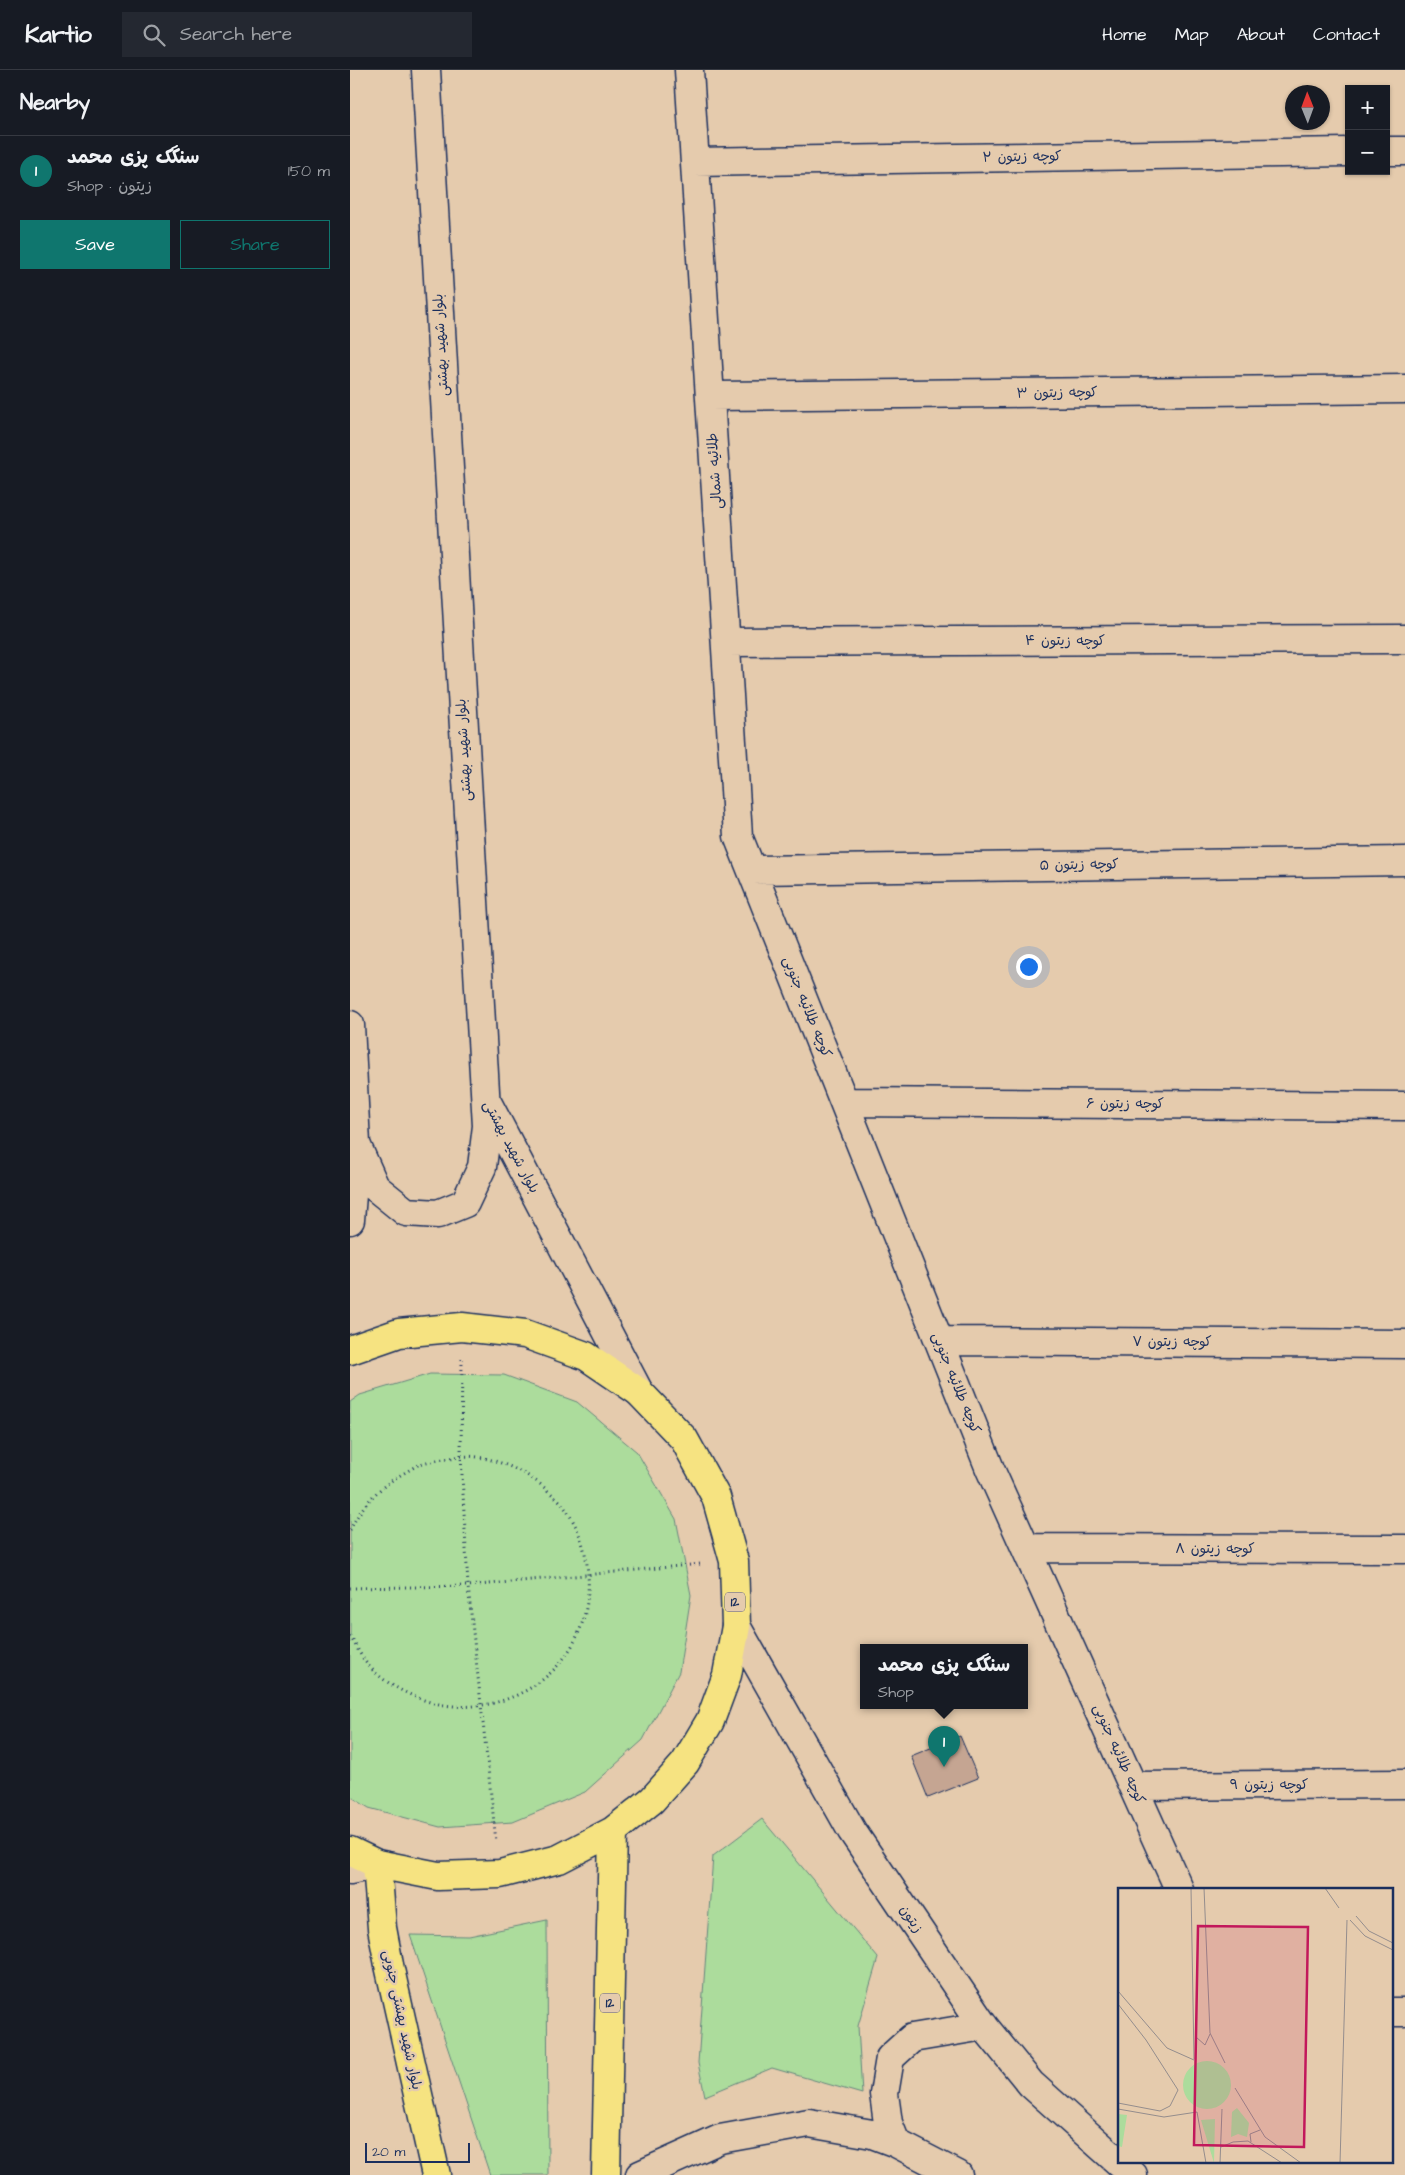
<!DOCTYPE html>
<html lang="en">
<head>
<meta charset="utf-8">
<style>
  :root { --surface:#171b24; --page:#242831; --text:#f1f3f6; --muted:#9ea1a6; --line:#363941; --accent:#0f766e }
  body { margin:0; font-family:"Architects Daughter","Playpen Sans Arabic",sans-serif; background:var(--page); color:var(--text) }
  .controls { position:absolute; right:15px; top:15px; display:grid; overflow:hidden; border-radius:0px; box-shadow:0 1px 4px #0004 }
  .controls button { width:45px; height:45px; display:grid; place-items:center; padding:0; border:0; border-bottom:1px solid var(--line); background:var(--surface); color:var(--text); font:25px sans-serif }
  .compass { position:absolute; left:935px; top:15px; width:45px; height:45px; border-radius:50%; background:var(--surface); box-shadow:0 1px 4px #0004; rotate:359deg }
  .scale { position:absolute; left:15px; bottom:12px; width:105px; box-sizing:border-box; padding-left:5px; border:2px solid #1b2f5e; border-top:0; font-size:14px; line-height:18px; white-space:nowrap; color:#1b2f5e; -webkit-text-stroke:4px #e5cbad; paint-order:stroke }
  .you { position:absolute; left:678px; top:896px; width:18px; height:18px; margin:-12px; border:4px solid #fff; border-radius:50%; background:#1a73e8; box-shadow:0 0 0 8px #1a73e833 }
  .badge { display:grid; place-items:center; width:32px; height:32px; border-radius:50%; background:var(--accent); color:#fff; font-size:16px; font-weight:700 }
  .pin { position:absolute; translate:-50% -41px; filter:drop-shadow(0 1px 2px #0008) }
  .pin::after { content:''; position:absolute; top:26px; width:18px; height:15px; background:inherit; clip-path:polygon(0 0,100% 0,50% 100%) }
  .popup { position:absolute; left:510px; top:1574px; width:168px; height:65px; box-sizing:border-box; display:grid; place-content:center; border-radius:0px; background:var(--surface); filter:drop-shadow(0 1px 4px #0005); font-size:16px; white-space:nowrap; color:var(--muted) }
  .popup b { font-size:19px; color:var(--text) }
  .popup::after { content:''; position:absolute; left:50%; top:100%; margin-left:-10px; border:10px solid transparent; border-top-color:var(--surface) }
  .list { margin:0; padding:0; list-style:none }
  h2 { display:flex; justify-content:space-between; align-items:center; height:65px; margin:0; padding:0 20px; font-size:21px }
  h2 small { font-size:16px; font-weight:400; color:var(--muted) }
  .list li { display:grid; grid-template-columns:32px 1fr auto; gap:15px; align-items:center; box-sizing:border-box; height:70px; padding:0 20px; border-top:1px solid var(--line) }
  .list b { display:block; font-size:19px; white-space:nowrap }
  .list p { margin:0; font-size:16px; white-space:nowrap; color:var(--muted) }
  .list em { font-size:16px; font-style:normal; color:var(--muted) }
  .actions { display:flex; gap:10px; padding:15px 20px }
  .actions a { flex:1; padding:11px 0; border:1px solid var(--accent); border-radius:0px; text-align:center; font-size:18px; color:var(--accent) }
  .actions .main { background:var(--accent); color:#fff }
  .icon { flex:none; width:28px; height:28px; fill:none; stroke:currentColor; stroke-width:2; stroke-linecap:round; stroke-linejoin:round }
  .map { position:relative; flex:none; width:1055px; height:2105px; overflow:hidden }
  header { display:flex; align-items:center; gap:30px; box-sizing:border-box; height:70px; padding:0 25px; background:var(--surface); border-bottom:1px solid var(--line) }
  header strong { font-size:24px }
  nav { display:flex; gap:28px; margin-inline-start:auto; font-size:18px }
  .search { width:350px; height:45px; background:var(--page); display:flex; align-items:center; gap:12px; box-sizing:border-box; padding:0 18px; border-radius:0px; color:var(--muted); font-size:19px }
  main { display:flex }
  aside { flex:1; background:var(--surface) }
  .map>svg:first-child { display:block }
  .green { fill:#acdc9c; stroke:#64867d }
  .building { fill:#c5a592; stroke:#1b2f5e }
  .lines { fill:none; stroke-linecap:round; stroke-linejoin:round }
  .street-casing { stroke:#1b2f5e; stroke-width:31 }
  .secondary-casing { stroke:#1b2f5e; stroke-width:31 }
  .primary-casing { stroke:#1b2f5e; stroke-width:31 }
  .path { stroke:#1b2f5e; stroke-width:3; stroke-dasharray:1 4; stroke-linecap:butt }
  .street { stroke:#e5cbad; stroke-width:28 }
  .secondary { stroke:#e5cbad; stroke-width:28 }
  .primary { stroke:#f6e381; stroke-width:28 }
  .labels { text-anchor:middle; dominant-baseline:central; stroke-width:5; stroke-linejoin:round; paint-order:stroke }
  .shield { fill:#e5cbad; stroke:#585e76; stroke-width:1 }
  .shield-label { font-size:12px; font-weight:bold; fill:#1b2f5e }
  .street-label { font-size:14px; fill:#1b2f5e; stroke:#e5cbad }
  .inset-road { fill:none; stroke:#948d8d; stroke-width:1 }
  .view { fill:#c2185b; fill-opacity:0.15; stroke:#c2185b; stroke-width:2.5 }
  .inset-edge { fill:none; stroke:#1b2f5e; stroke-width:2.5 }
</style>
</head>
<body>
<header>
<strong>Kartio</strong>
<div class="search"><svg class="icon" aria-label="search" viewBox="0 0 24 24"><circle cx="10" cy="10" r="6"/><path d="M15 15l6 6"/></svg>Search here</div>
<nav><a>Home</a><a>Map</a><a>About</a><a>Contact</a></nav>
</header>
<main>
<aside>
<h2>Nearby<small></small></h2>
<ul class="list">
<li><span class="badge">1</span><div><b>سنگک پزی محمد</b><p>Shop · زيتون</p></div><em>150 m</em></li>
</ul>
<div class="actions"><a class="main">Save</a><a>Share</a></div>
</aside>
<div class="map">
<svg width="1055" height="2105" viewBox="0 0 1055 2105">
  <rect width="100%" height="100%" fill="#e5cbad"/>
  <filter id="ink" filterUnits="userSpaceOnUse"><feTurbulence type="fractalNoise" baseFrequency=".02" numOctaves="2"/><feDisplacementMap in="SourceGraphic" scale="10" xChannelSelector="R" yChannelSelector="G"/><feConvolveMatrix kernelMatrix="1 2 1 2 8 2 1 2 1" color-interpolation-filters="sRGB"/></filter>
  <g filter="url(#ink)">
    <!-- green -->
    <path class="green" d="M80,1304l74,1 73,27 60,50 39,67 15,76 -12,77 -36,68 -58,52 -72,30 -73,5 -71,-19 -19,-12v-394l10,-7z
      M412,1749l116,139 -20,68 4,68 -90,-26 -67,28 -7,-33 15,-207z
      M197,1850l1,255h-58l-80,-240 59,1z"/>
    <!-- building -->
    <path class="building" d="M610,1666l18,42 -50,20 -17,-42z"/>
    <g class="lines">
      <!-- street casing -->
      <g class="street-casing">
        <path id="street" d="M339,0l49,766 252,633 189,420
          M1036,81h19
          M345,92l654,-10
          M360,326l695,-7
          M376,572l679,-3
          M402,800l653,-9
          M494,1032l561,4
          M589,1271l466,3
          M676,1478l379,1
          M783,1716l272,-2
          M1041,1942h14"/>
      </g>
      <!-- secondary casing -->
      <g class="secondary-casing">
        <path id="secondary" d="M0,955l6,119 -6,76
          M138,1034l151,288
          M6,1074l19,43 31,25 32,2 27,-11 17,-36 5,-41 -61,-1056
          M386,1556l116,205 131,194 48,59 102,91
          M0,1800l27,-6
          M546,2073l-8,-20 -4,-29 6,-36 22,-20 72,-12
          M290,2105l80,-36 89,-16 63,11 24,9 62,32"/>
      </g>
      <!-- primary casing -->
      <g class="primary-casing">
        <path id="primary" d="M0,1280l49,-17 63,-6 63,7 61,22 53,36 45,47 32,58 18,64 2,65 -9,49 -17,46 -25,42 -33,37 -39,31 -54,28 -59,15 -62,2 -61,-12 -27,-13
          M27,1794l5,64 7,37 47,210
          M256,2105l7,-344"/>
      </g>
      <!-- path -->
      <path class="path" d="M112,1289l-1,97 7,130 28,255
        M0,1460c13,-27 30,-44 56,-58 5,-3 11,-7 17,-9 10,-3 22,-4 33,-6 28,-5 69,13 90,32 5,5 12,9 16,15 31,40 35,99 10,142 -30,52 -97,73 -151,53 -19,-7 -39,-18 -53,-34 -7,-8 -12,-20 -18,-29
        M0,1518l118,-2 233,-22"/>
      <!-- street -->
      <use href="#street" class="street"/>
      <!-- secondary -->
      <use href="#secondary" class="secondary"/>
      <!-- primary -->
      <use href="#primary" class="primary"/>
    </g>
  </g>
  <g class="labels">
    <!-- shield labels -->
    <g class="shield">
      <rect x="375" y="1522.5" width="20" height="19" rx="4"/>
      <rect x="250" y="1923.5" width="20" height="19" rx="4"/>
    </g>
    <g class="shield-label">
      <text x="385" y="1532">12</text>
      <text x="260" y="1933">12</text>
    </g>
    <!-- street labels -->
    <g class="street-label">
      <text transform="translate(672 87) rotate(-1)">کوچه زیتون ۲</text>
      <text transform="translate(91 275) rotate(-93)">بلوار شهید بهشتی</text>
      <text transform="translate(707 323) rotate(-1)">کوچه زیتون ۳</text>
      <text transform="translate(365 401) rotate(-94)">طلائیه شمالی</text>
      <text x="715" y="571">کوچه زیتون ۴</text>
      <text transform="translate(114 680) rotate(-93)">بلوار شهید بهشتی</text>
      <text transform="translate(729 795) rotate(-1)">کوچه زیتون ۵</text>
      <text transform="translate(457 937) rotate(68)">کوچه طلائیه جنوبی</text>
      <text x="775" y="1034">کوچه زیتون ۶</text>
      <text transform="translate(161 1077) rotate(62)">بلوار شهید بهشتی</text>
      <text x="822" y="1272">کوچه زیتون ۷</text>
      <text transform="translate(606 1313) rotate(68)">کوچه طلائیه جنوبی</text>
      <text x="865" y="1479">کوچه زیتون ۸</text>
      <text transform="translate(769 1684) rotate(66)">کوچه طلائیه جنوبی</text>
      <text x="919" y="1715">کوچه زیتون ۹</text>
      <text transform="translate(561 1849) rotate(56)">زيتون</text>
      <text transform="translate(52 1950) rotate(78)">بلوار شهید بهشتی جنوبی</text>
    </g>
  </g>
  <!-- overview -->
  <g transform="translate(768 1818)">
    <rect width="275" height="275" fill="#e5cbad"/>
    <path d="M65 197a24 24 0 1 1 48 0a24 24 0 1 1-48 0ZM119,220l12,15 -2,14 -9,-3 -7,3 1,-25zM0,226l9,1 -5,32 -4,-1zM97,231l-1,44 -13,-43z" fill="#acdc9c"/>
    <path class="inset-road" d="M73,0l3,171M86,0l6,145 15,30M207,0l14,20M238,28l13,15 24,12M232,32l15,16 28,14M0,103l49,57 27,12M0,116l28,36 32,50 -8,16 -10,5 -42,-8M78,149l9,8 5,-11M117,200l30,49 36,26M0,221l46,8 33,-5 9,51M133,254l-1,-8 10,-4M103,259l12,-5 15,-1 34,22M102,275l2,-54M222,275l7,-243"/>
    <path class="view" d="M80,38l110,1 -4,220 -110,-2z"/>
    <rect width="275" height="275" class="inset-edge"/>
  </g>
</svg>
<div class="controls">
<button>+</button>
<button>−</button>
</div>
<svg class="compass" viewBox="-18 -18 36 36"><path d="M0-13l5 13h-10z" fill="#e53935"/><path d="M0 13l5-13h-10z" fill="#9ea1a6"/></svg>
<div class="scale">20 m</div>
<div class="you"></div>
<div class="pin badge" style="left:594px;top:1697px">1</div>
<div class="popup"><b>سنگک پزی محمد</b>Shop</div>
</div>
</main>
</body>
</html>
